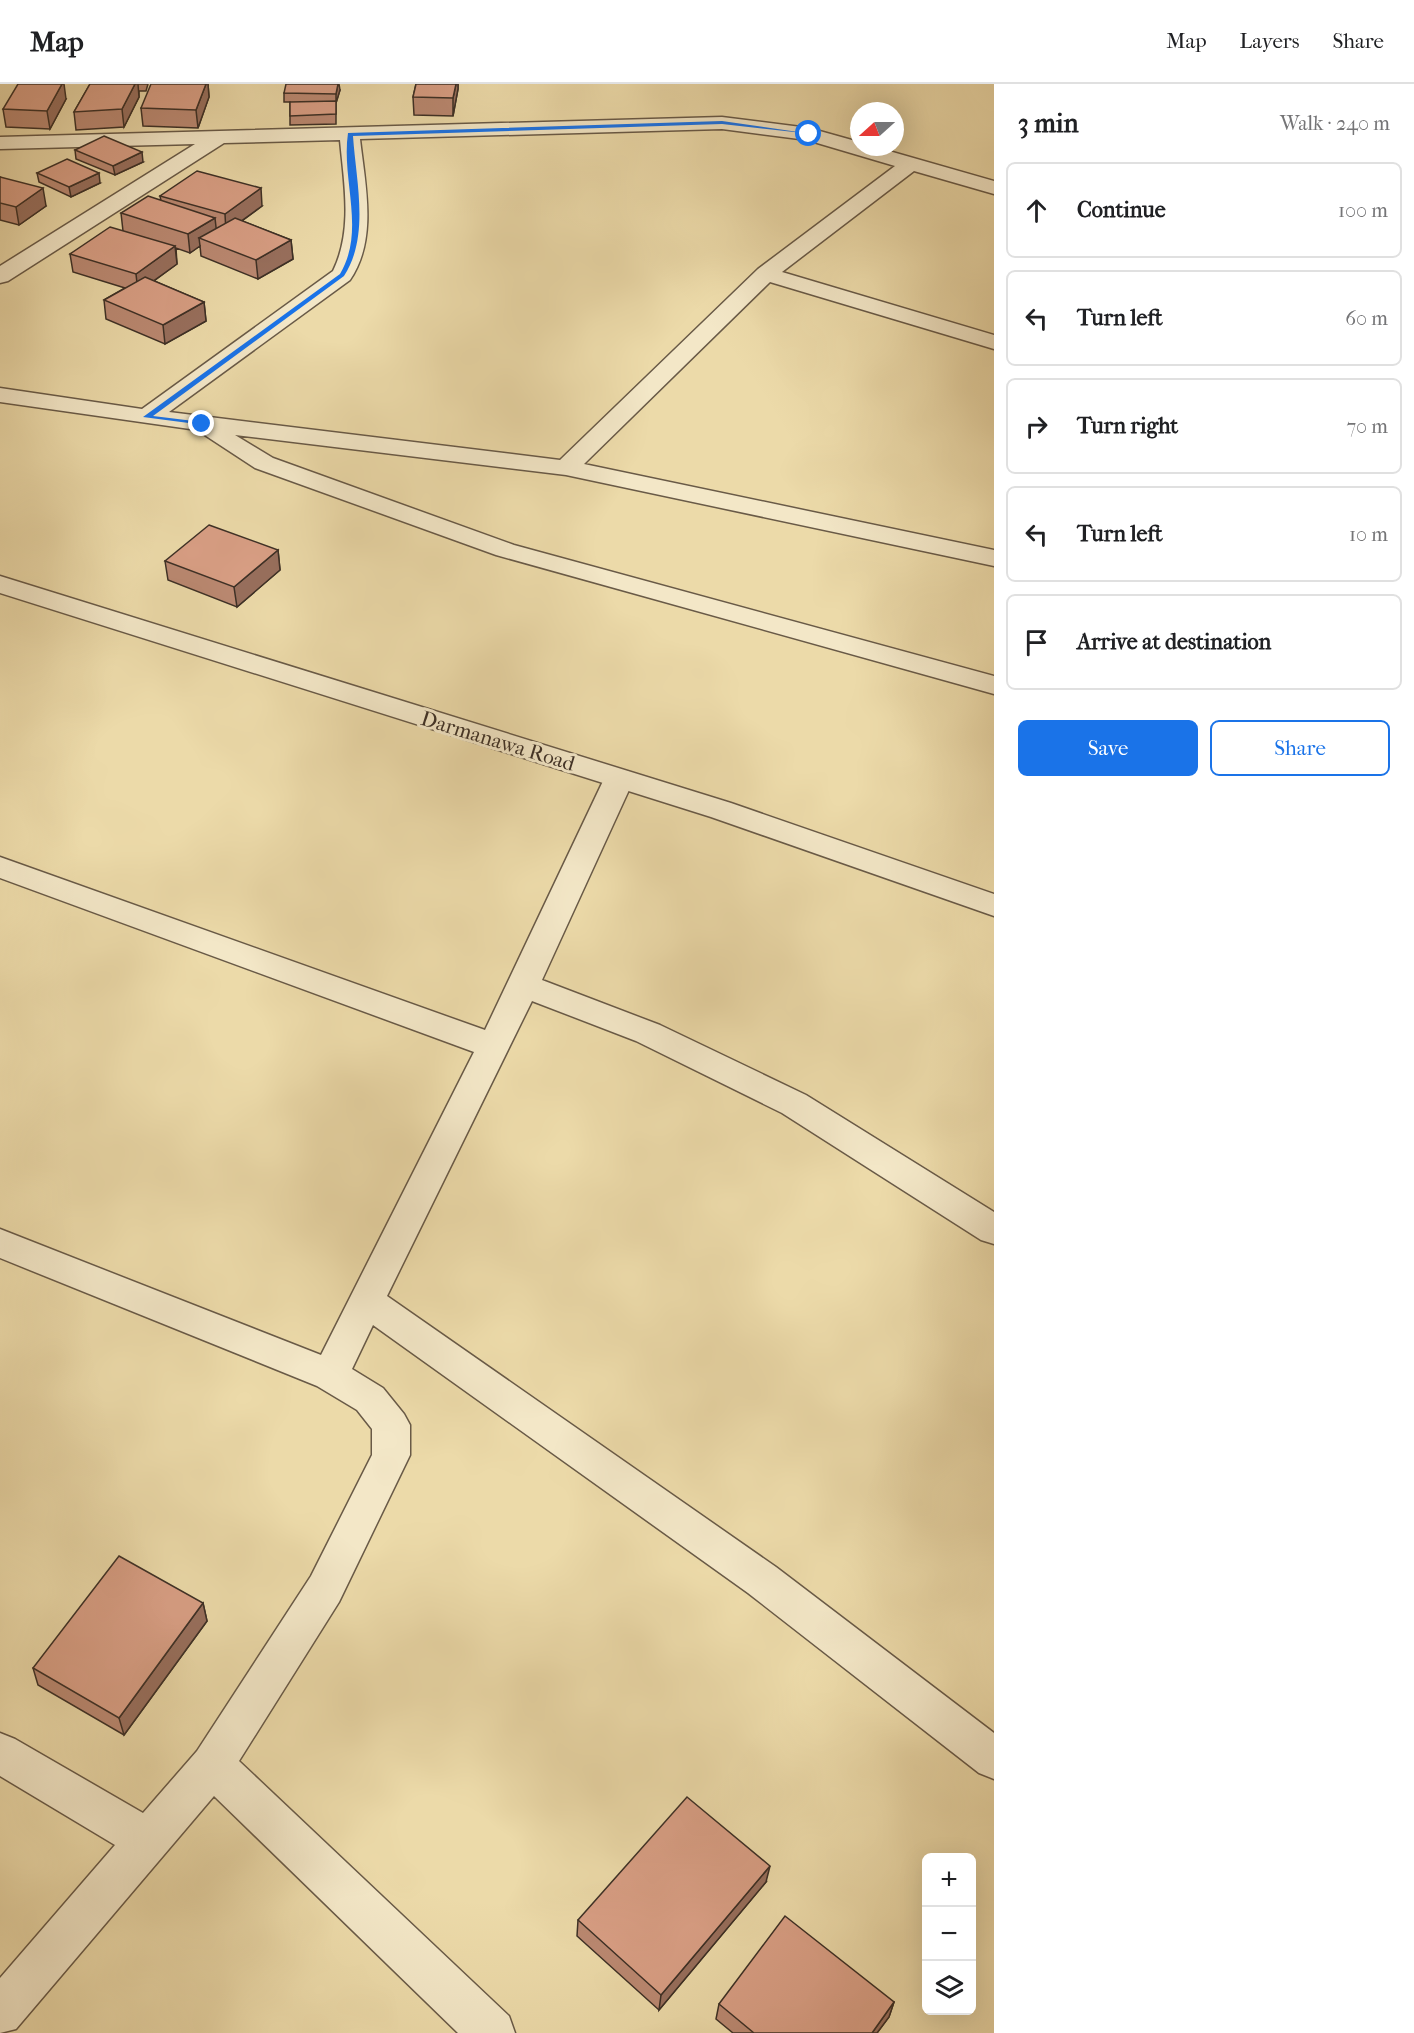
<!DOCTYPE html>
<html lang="en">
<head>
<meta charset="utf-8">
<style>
  :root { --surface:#fff; --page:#f2f2f2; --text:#202124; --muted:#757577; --line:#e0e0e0; --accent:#1a73e8 }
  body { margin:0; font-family:"IM FELL French Canon",serif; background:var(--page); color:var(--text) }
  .controls { position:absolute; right:18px; bottom:18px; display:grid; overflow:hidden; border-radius:9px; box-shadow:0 6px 24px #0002 }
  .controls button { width:54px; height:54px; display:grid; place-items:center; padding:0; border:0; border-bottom:2px solid var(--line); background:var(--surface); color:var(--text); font:30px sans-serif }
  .compass { position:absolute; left:850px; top:18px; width:54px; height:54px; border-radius:50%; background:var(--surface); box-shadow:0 6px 24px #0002; rotate:249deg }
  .stop { position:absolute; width:18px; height:18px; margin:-14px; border:4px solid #1a73e8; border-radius:50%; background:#fff }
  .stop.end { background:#1a73e8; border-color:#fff; box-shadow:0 2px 6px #0008 }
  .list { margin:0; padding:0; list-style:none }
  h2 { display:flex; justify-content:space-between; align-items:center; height:78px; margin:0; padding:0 24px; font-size:26px }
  h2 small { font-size:20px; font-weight:400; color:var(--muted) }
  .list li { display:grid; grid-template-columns:39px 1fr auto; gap:18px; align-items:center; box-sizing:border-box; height:96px; margin:0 12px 12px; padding:0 12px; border:2px solid var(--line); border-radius:9px }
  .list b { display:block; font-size:22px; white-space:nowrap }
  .list em { font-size:20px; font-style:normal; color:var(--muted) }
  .actions { display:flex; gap:12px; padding:18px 24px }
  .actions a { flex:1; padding:14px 0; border:2px solid var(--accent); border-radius:9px; text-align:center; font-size:21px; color:var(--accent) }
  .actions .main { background:var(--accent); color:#fff }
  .icon { flex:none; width:33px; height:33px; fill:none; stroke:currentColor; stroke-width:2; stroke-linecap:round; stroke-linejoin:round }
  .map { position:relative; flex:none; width:994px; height:1949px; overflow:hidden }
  header { display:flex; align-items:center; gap:36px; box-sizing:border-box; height:84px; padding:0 30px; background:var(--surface); border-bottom:2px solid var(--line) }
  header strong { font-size:28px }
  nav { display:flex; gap:33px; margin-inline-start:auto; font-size:21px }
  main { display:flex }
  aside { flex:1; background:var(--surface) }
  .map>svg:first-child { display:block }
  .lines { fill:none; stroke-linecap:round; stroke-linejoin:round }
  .minor-casing { stroke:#695a47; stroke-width:3 }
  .tertiary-casing { stroke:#695a47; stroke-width:3 }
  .minor { fill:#f3e7c7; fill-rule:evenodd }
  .tertiary { fill:#f3e7c7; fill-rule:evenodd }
  .wall { fill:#bb8972; stroke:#3d3026; stroke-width:1.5 }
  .shaded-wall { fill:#986f5d; stroke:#3d3026; stroke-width:1.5 }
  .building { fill:#d99f85; stroke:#3d3026; stroke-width:1.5 }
  .route { fill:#1a73e8 }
  .labels { text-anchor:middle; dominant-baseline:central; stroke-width:6; stroke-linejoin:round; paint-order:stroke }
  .street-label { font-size:21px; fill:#3d3026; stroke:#f3e7c7 }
</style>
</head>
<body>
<header>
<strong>Map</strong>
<nav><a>Map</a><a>Layers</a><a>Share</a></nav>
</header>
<main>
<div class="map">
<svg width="994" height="1949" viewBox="0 0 994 1949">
  <rect width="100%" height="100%" fill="#ecdaa9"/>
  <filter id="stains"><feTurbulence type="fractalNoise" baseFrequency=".00333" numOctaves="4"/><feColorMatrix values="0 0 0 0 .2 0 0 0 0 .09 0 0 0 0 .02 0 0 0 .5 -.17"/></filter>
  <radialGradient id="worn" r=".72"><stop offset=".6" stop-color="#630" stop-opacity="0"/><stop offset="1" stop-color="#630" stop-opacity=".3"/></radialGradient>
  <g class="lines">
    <!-- minor casing -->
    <g class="minor-casing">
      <path id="minor" d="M722,33l87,11 50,14v5h16l119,34v13l-80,-23 -132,101 212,63v14l-224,-67 -186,182 410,86v16l-428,-91 -331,-40 38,23 241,87 480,131v18l-498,-139 -241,-87 -58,-38 -197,-28v-14l142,21 191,-138c20,-41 11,-87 7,-131l-116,3 -216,138 -8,2v-17l195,-122 -195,5v-12zM722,45l85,11 88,26 -137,103 -198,191 -391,-48 181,-132c28,-41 15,-96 10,-141z
        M619,686l10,2 5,7 -92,201 118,45 146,70 188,117v32l-13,-4 -199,-127 -146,-72 -104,-40 -145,295 389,271 218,166v46l-15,-6 -231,-180 -375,-268 -21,44 31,19 21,26 6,11v30l-71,147 -100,159 270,255 6,17h-57l-244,-237 -198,233 -16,4v-55l115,-133 -115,-69v-43l15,6 128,74 54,-62 114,-175 61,-121v-26l-15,-19 -40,-24 -317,-128v-29l321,126 153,-303 -474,-174v-21l485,173 119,-251 5,-7z"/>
    </g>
    <!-- tertiary casing -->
    <g class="tertiary-casing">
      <path id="tertiary" d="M0,492l731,227 263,91v22l-283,-99 -711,-224z"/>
    </g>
    <!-- minor -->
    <use href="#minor" class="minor"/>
    <!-- tertiary -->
    <use href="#tertiary" class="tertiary"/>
  </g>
  <!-- wall -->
  <path class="wall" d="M90,0h58l-2,7h-7v6l-15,30 -48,3 -2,-18z
    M206,0h2l1,13 -11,31 -55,-2 -2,-18z
    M416,0h42v5l-5,27 -39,-1 -1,-18z
    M340,6l-4,13v21l-46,1v-23h-6v-9z
    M66,15l-16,30 -44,-2 -3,-18z
    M75,66l68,12 -28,13 -39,-16z
    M37,89l63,10 -29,14 -32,-15z
    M0,93l46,29 -27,19 -19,-5z
    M160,112l102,10 -20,15 49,19 2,19 -35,20 -57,-23 -1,-10 -10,7 -14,-5 1,16 -23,17 50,21 2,19 -41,23 -59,-25 -2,-19 21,-12 -52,-16 -3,-18 53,-23 -2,-18 40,-12z
    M278,466l2,20 -43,37 -69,-27 -3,-19z
    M203,1519l4,18 -83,114 -86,-50 -5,-17z
    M766,1798l-107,128 -82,-74 1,-16z
    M894,1918l-5,15 -12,16h-144l-17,-14 3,-15z"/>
  <!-- shaded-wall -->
  <path class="shaded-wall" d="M62,0h2l2,15 -16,30 -3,-18z
    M135,0h3l1,13 -15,30 -2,-18z
    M206,0h2l1,13 -11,31 -2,-18z
    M338,0h1l1,6 -4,13v-9z
    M456,0h2v5l-5,27v-18z
    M142,68l1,10 -28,13 -2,-9z
    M99,89l1,10 -29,14 -2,-10z
    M43,104l3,18 -27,19 -3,-18z
    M261,104l1,18 -36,26 -1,-18z
    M215,134l2,18 -18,2 1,8 -10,7 -2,-19z
    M291,156l2,19 -35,20 -2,-19z
    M175,162l2,18 -39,28 -2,-18z
    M204,218l2,19 -41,23 -2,-19z
    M278,466l2,20 -43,37 -3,-20z
    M203,1519l4,18 -83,114 -5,-17z
    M770,1782l-4,16 -107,128 2,-15z
    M894,1918l-5,15 -12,16h-5z"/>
  <!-- building -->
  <path class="building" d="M18,0h44l-15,27 -44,-2z
    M90,0h45l-13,25 -48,3z
    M151,0h55l-10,26 -55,-2z
    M286,0h52l-2,10 -52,-1z
    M416,0h40l-3,14 -40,-1z
    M336,17v13l-46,2v-14z
    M104,52l38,16 -29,14 -38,-16z
    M67,75l32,14 -30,14 -32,-14z
    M197,87l64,17 -36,26 -65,-18z
    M0,93l43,11 -27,19 -16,-4z
    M148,112l67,22 -27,16 -67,-21z
    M235,134l56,22 -35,20 -57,-22z
    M110,143l65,19 -39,28 -66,-20z
    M145,193l59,25 -41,23 -59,-25z
    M209,441l69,25 -44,37 -69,-26z
    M119,1472l84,47 -84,115 -86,-50z
    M687,1713l83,69 -109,129 -83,-75z
    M785,1832l109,86 -22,31h-118l-35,-29z"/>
  <!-- route -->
  <path class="route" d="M722,37l90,13 -90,-10 -369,12c3,45 17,100 -9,140l-191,140 49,6 2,3 -61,-8 197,-143c26,-44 1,-94 8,-141z"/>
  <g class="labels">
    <!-- street labels -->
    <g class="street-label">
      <text transform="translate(498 657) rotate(17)">Darmanawa Road</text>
    </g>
  </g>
  <rect width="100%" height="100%" filter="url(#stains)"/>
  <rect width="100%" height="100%" fill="url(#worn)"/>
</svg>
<div class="controls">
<button>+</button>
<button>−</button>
<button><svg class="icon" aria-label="layers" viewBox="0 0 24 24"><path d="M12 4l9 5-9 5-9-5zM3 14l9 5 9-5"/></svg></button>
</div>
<svg class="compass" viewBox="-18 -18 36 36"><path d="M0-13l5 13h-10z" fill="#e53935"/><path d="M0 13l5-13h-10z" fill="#757577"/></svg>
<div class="stop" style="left:809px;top:50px"></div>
<div class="stop end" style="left:202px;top:340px"></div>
</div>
<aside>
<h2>3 min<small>Walk · 240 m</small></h2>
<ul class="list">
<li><svg class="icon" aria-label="ahead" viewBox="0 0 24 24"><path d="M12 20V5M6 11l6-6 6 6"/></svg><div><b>Continue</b></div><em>100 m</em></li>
<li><svg class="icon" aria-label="left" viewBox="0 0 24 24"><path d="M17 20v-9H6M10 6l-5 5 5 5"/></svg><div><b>Turn left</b></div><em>60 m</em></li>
<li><svg class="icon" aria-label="right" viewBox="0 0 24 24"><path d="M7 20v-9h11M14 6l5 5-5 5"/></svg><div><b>Turn right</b></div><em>70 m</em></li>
<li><svg class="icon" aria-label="left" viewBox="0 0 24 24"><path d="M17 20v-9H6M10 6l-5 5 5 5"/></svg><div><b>Turn left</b></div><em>10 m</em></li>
<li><svg class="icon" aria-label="arrive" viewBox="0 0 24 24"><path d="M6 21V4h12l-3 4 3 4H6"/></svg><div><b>Arrive at destination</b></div></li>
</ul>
<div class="actions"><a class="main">Save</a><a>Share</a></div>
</aside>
</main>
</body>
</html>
